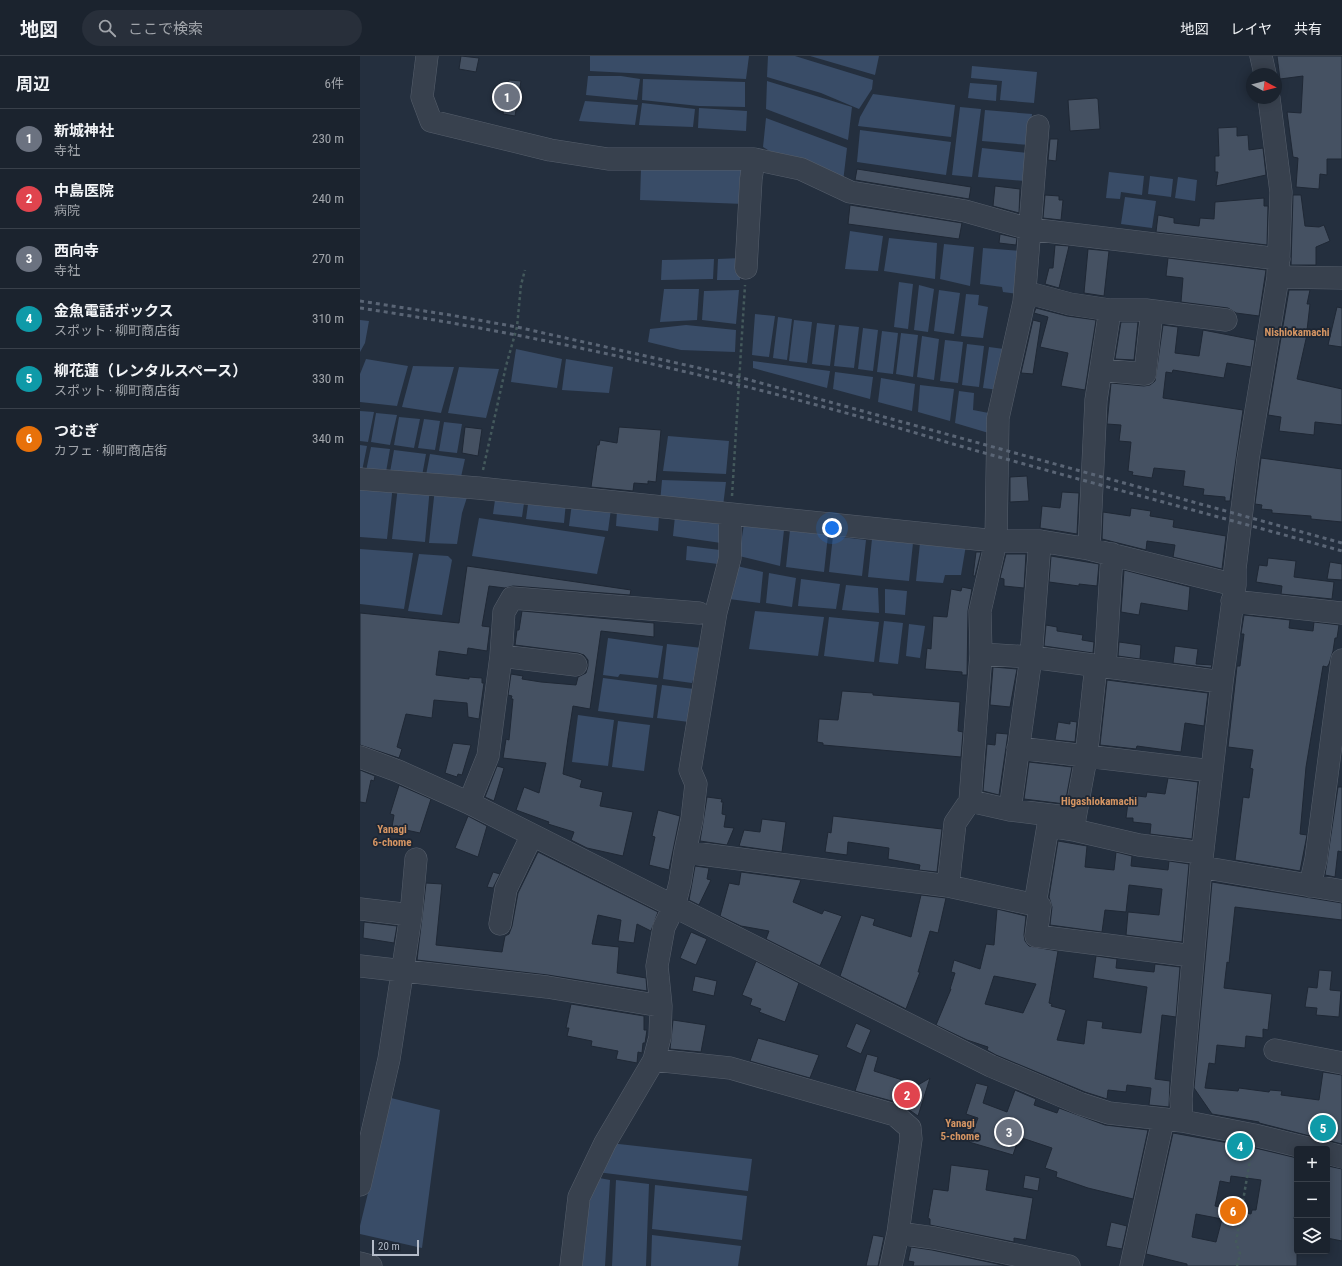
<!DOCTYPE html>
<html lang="ja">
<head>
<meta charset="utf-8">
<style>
  :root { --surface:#1b232e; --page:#282f3a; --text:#f1f3f6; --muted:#a0a4aa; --line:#39404a; --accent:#0b8043 }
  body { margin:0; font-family:"Roboto Condensed","Noto Sans JP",sans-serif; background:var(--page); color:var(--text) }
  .controls { position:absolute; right:12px; bottom:12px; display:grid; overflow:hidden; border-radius:4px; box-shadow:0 2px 10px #0003 }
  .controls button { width:36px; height:36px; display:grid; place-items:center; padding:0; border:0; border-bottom:1px solid var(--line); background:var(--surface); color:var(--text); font:20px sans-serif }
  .compass { position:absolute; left:886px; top:12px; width:36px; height:36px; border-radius:50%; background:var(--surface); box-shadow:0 2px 10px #0003; rotate:97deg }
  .scale { position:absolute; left:12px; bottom:10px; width:47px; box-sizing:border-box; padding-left:4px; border:2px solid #b4bcc9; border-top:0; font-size:11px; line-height:14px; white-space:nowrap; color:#b4bcc9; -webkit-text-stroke:3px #1d2633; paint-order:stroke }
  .you { position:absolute; left:472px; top:472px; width:14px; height:14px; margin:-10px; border:3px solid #fff; border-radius:50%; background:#1a73e8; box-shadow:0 0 0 6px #1a73e833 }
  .badge { display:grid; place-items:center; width:26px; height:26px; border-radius:50%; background:var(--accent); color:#fff; font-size:13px; font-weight:700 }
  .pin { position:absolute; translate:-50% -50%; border:2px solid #fff; box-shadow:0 1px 4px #0006 }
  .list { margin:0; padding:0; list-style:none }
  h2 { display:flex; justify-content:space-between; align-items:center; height:52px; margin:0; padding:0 16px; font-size:17px }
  h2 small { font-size:13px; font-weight:400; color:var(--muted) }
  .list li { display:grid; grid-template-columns:26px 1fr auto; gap:12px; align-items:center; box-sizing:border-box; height:60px; padding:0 16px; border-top:1px solid var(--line) }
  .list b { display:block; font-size:15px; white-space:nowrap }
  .list p { margin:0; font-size:13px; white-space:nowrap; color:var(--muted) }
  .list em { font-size:13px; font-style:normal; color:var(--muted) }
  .icon { flex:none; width:22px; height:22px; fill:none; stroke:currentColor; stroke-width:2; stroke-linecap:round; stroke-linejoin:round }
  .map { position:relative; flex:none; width:982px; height:1210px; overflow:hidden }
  header { display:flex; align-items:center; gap:24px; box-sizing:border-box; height:56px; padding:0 20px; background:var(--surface); border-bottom:1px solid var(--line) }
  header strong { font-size:19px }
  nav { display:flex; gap:22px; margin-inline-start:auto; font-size:14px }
  .search { width:280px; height:36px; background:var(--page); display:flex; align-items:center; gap:10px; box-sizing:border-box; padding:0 14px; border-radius:22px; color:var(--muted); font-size:15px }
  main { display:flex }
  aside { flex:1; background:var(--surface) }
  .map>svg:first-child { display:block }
  .water { fill:#394c67 }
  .building { fill:#455162; stroke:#1f2835; fill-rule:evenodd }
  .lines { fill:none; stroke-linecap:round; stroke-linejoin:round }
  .minor-casing { stroke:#565f6c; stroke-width:23 }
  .path { stroke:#44595c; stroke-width:2.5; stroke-dasharray:3 3; stroke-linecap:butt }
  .minor { stroke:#38414e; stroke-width:22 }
  .rail { stroke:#5a6575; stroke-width:3; stroke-dasharray:4 4; stroke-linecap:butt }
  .labels { text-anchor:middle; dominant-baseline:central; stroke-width:3.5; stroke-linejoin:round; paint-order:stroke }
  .neighbourhood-label { font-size:11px; font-weight:bold; fill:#d59563; stroke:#1d2633 }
</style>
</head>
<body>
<header>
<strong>地図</strong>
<div class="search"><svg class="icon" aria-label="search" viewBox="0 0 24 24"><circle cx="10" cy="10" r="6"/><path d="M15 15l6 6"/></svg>ここで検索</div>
<nav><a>地図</a><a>レイヤ</a><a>共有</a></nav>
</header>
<main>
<aside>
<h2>周辺<small>6件</small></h2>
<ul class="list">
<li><span class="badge" style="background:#6b7280">1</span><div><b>新城神社</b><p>寺社</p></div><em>230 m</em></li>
<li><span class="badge" style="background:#e0444e">2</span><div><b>中島医院</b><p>病院</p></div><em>240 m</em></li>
<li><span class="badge" style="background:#6b7280">3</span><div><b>西向寺</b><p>寺社</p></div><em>270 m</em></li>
<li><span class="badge" style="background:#0f9aa8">4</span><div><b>金魚電話ボックス</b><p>スポット · 柳町商店街</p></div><em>310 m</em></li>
<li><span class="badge" style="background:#0f9aa8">5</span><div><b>柳花蓮（レンタルスペース）</b><p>スポット · 柳町商店街</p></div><em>330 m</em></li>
<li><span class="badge" style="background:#e8710a">6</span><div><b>つむぎ</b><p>カフェ · 柳町商店街</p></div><em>340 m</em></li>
</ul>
</aside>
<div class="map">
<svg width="982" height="1210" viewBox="0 0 982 1210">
  <rect width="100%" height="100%" fill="#242f3e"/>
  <!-- water -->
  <path class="water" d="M230,0h159l-3,23 -156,-8z
    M408,0h27l78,24 -1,9 -13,20 -38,-16 -54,-16z
    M450,0h69l-4,19z
    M612,10l65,6 -3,31 -34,-3 2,-19 -31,-3z
    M228,20h33l19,3 -3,21 -51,-5z
    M283,23l102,3v25l-46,-1 -57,-6z
    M407,25l85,26 -4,33 -82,-31z
    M610,27l27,2 -1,16 -28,-3z
    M513,38l82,11 -4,32 -93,-11 2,-9z
    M225,45l53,4 -3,20 -56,-4z
    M282,47l53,6 -2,18 -54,-2z
    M600,51l21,2 -9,68 -20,-2z
    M339,52l48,3 -1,20 -48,-3z
    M625,54l47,4 -3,31 -47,-4z
    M406,62l81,30 -4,34 -67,-27 -13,-8z
    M500,74l91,12 -5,33 -89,-13z
    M622,92l46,5 -3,28 -47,-4z
    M281,112h105l-2,36 -104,-4z
    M749,116l35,4 -2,19 -21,-3 -1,7 -14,-1z
    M790,120l23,3 -2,18 -23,-3z
    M818,121l19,3 -2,21 -20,-3z
    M765,141l31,4 -4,27 -31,-4z
    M490,175l33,5 -5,35 -33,-2z
    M529,182l48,5 -2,36 -51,-8z
    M584,188l30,3 -4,39 -30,-7z
    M623,192l38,3 -3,43 -15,-2 -1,-5 -22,-3z
    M381,202l-1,22h-23l1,-21z
    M354,203l-1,20 -52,1 1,-20z
    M539,226l14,2 -5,45 -14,-2z
    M559,229l15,4 -6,43 -14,-2z
    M304,233h35l-2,31 -37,2z
    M379,234l-3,34 -34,-4 2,-29z
    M579,234l21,3 -6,41 -20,-3z
    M606,238l13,1 -1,10 10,2 -5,31 -22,-2z
    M395,258l20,2 -6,41 -17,-2z
    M418,261l14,2 -5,41 -14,-2z
    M0,264l9,1 -4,22 -5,9z
    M434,264l18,2 -5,41 -18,-2z
    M457,267l18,2 -5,41 -18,-2z
    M326,269l50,5 -1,22 -54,-2 -33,-8 2,-13z
    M479,269l20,2 -5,41 -20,-2z
    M503,272l15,2 -5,41 -15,-2z
    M522,275l16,2 -5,41 -16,-2z
    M541,277l17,2 -5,42 -17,-3z
    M562,280l17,3 -5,41 -17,-3z
    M585,284l18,2 -5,41 -18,-2z
    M607,288l17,2 -5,41 -17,-2z
    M629,291l15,2 -5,41 -16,-2z
    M156,293l46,10 -5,29 -46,-6z
    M6,303l42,7 -11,40 -37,-4v-28z
    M206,303l47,8 -4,26 -47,-3z
    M393,305l77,10 -3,17 -74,-20z
    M53,310l41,1 -13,46 -39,-6z
    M99,311l40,2 -13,49 -38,-5z
    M475,316l38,5 -3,22 -37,-10z
    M521,322l34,6 -3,27 -34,-9z
    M560,329l34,4 -4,32 -32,-9z
    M599,335l15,2 -1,17 21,4 -2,20 -37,-11z
    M0,355l14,1 -6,30 -8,-1z
    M16,357l21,2 -7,30 -19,-3z
    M39,361l21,2 -6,29 -20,-3z
    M64,363l16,2 -5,29 -17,-2z
    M84,366l18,2 -5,29 -18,-2z
    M308,380l61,5 -3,33 -63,-3z
    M0,389l7,1 -5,25h-2z
    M11,391l19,2 -4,23 -20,-1z
    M34,394l32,4 -4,22 -32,-4z
    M70,398l35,5 -4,18 -35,-2z
    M302,424l64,2 -3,24 -63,-3z
    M0,429h33l-6,54 -27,-2z
    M38,430l32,1 -5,55 -33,-3z
    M75,432l34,3 -7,22 -5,31 -28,-1z
    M136,437l29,3 -3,21 -29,-3z
    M169,441l37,5 -2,21 -38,-4z
    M212,447l39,6 -3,22 -39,-5z
    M257,455l42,5 -1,15 -42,-5z
    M315,460l48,4 -2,23 -48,-7z
    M119,462l126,19 -8,37 -125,-18z
    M384,468l40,6 -4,36 -41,-10z
    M430,474l38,5 -4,37 -38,-5z
    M473,480l33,4 -4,36 -33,-4z
    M512,483l41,4 -4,38 -41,-4z
    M560,487l46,2 -5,30h-16l-2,8 -27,-2z
    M327,490l33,4 -2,14 -32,-4z
    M0,493l53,4 -9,56 -44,-5z
    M59,498l29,2 4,4 -10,55 -34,-4z
    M377,510l26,6 -3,31 -31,-4z
    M409,517l27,5 -4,29 -26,-4z
    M441,523l39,5 -4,25 -38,-3z
    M486,529l32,3 1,25 -37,-3z
    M525,533l22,2 -2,24 -20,-2z
    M395,555l69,6 -6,39 -69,-7z
    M469,561l50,5 -5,40 -50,-6z
    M524,565l19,2 -5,41 -19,-2z
    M549,568l16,2 -5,32 -14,-2z
    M248,582l55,8 -5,32 -38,-4 -2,3 -15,-2z
    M307,588l35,4 -6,32h-3l-1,3 -29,-4z
    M243,622l54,7 -4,33 -55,-7z
    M302,629l32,4 -5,33 -32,-4z
    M218,659l36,5 -6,46 -36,-4z
    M258,665l32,4 -6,46 -32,-4z
    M31,1042l49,12 -18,138 -62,-14v-8z
    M250,1087l142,16 -4,32 -151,-19z
    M234,1121l16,3 -5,86h-29z
    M256,1124l33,4 -3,82h-34z
    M295,1129l92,11 -5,44 -90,-11z
    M292,1179l89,11 -3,20h-87z"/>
  <!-- building -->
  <path class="building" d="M101,0l18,2 -3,14 -17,-3z
    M917,0h65v103h-15v16l-7,-1 -1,15 -23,-2 2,-29 -5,-1 -6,-45 14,1 2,-37 -23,3z
    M149,24l12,1 -6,35 -12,-2 2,-10 -4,-1 1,-13 6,1z
    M736,42l2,1 2,30 -30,2 -2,-31z
    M877,71v9l11,-1 1,15 14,-2 3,27 -50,11 2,-14h-3v-16h4l-1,-28z
    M690,83h8l-2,22 -8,-1z
    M497,113l114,18 -2,12 -114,-19z
    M635,130l25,3 -1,24 -26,-7z
    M685,139l14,1v4h4l-2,20 -18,-2z
    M933,139h8l4,31 14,1 5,-2 6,16 -14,6v18h-25z
    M904,142v8h4l-1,39 -111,-13 2,-17 16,3v5l25,3 1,-8 14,1 1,-17z
    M490,149l112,18 -3,16 -111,-15z
    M640,178l17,4 -1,7 -17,-2z
    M695,189l14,1 -10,42 -14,-4 4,-16h4z
    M728,193l21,2 -5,45 -20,-3z
    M808,202l98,12 -7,46 -23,-3 -8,-5 -47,-6 2,-24 -17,-2z
    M929,234h21l-3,14h3l-4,35 -9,40 45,10v36l-27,-3 -1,13 -35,-4 2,-14 -13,-2z
    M977,251l5,1v39l-14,-2z
    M676,252l31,8 29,4 -11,70 -24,-4 7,-33 -28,-6 8,-30 -14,-4z
    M673,264l8,2 -8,52 -12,-1z
    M761,266h17l-4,38 -19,-1z
    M803,269l15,2 -3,26 24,3 4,-26 52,10 -4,27 -24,-4 -3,15 -51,-8 -1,3 -6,-1 -3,26 80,12 -13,91h-5v-4l-22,-2 1,-6 -21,-3 2,-15 -31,-3 -2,10 -20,-3 1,-3 -5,-1 3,-29 -12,-1 2,-16 -14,-1 4,-41 33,3 6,-1 5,-4z
    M105,371l17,2 -4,27 -16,-3z
    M259,371l42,3 -5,52 -8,-1v3l-14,-1 -1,8 -42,-4 6,-42h2l1,-5 17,3z
    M901,402l81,11v53l-31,-3v-3l-39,-3v-3l-11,-1 1,-4 -7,-1z
    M667,420l2,25 -19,1v-25z
    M702,436l17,1 -2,41 -37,-6 2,-22 18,2z
    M771,452l20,3 -1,5 24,4 -1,7 53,9 -4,33 -49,-12 2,-12 -28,-4 -1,9 -44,-11 1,-27 27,4z
    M616,496h5l-6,24h-2z
    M646,498h20l-2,34 -20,-2v-7l-4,-1z
    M691,500l48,8 -2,22 -18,-2v2l-30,-4z
    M908,502l28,3 -2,16 40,5 -2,17 -51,-5 1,-8 -26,-4 3,-17 8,1z
    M970,506l12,2v16l-15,-1z
    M107,510l164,24 -1,5 -117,-9 -8,2 -16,-2 -7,40 8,1 -3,24 -19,-3 -1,7 -28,-4 -3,24 33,4v-2l13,1v5h2l-5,36 -11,-2 -1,-14 -33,-3 -2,18 -26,-4 -9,33 5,2 -3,9 -39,-13v-132l99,10z
    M764,514l66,17 -2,24 -47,-8 -2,12 -18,-3z
    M602,531l10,2 -4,22 -1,64h-5v-3l-37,-3 2,-21 4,1 2,-33 14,1 4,-28 10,2z
    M162,555l132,12v14l-53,-6 -11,78 -17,-3 -5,32 -5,36 19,6 -2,7 23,5 -3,14 33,6 -10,44 -36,-8 -16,-8 3,-8 -26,-8 1,-2 -33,-12 8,-23 15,6 7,-30 -43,-5 3,-19 3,1 4,-41h-2l1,-3 -4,-1 3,-21 12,2 -1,3 19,3 35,3 2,-8 8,-4 2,-7v-6l-4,-5 -6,-2 -63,-8 2,-15h2z
    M884,559l46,5 -1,8 24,3 1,-9 25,3 -2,13h-2l-2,13 -4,13 -2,3 -4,-1 -17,101 -6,67 7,1 -7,36 -65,-11 8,-63 6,1 4,-29 -3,-1 3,-18 -25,-3 9,-81h3l4,-32h-3z
    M686,569l11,2v4l26,4 -1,5 12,2 -1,11 -49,-7z
    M759,586l22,3 -1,14 -22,-3z
    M815,590l23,3 -2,15 16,1 -1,3 -38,-5z
    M633,611l24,2 -7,38 -20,-2z
    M747,624l101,13 -4,33 -19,-3 -4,29 -44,-6 -1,3 -36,-4z
    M482,635l31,2v2l87,7 -2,29 5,1 -2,25 -138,-12v-2l-6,-1 2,-23 19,1z
    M710,665l7,1 -2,20 -20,-2 3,-18 12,2z
    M636,677l12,1 -9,61 -16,-4 4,-47 8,1z
    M93,687l18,2 -9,30 -4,-1 -1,3 -12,-4z
    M669,706l43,5 -7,37 -41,-5z
    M137,710l7,2 -10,33 -9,-4z
    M0,714l15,6 -1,5 -3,-1 -5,23 -6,-1z
    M808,722l30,4 -6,57 -42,-5 1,-10 -18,-2v-4h-7l3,-23 17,2 1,-5 18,2z
    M39,729l32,14 -11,34 -28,-6 2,-12 -4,-1z
    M978,731h4v65l-4,-1 -3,26 -10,-2z
    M347,741l15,2 -1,3h2l-1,12 4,1 -2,12 10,1 -7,17 -27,-4z
    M298,754l22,6 -11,54 -20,-5 6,-28 -3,-1z
    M108,760l19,10 -9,31 -23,-9z
    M473,760l109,13 -5,43 -18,-2 1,-5 -32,-6 1,-11 -41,-6 -1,13 -22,-3 3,-20 3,1z
    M402,763l24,3 -4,30 -43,-6 5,-16 16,2z
    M698,785l29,5 -2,21 29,3 2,-18 16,4 -1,10 37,4 1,-9 20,3 -7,78 -56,-7 2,-23 31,3 3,-26 -33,-4 -3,27 -21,-2 -3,22 -52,-7 2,-18 -3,-10z
    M178,796l120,60 -7,19 -14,-7 -3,19 -16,-2 3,-21 -23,-5 -6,29 27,3 -2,26 29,5 1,13 -99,-16 -131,-15 9,-77 16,1 -6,61 66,7 3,-16 4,-2 3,-8 6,-33z
    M335,810l14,2 -2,11 4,1 -12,25 -10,-5z
    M133,816l7,2 -7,14 -6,-1z
    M381,816l60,8 -8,22 29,12 2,-4 18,6 -22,50 -54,-27 3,-8 -28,-5 -21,-10 9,-33 10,2z
    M852,826l130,21v17l-107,-13 -6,56 -2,-1 -3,26 48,6 -4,36 -5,-1v9l-17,-2 -1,12 -28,-3 -2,19 -6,-1 -4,25 33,3 1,-3 30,4 1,-2 12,1 -1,4 38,5 4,-28 19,3v69l-12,-3 -9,1 -7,-5 -55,-14v-1l-47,-8 -18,-26z
    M561,839l25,3 -8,35 -8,-2 -12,41h2l-14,37 -66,-33 21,-61 14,4 -2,6 38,12z
    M637,853l29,7 -2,19 1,6 4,5 29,5 -9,52 3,1 -1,2 15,4 -9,30 27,4 3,-24 16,2 -1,6 39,5 6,-46 -54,-9 3,-22 21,3 -1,9 38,4 1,-8 25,3 -4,50 -14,-2 -7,64 15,2 -1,26 -20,-2 2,-17 -24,-3 -1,7 -18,-2 -1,9 -22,-7 -89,-37 -9,-5 1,-3 -21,-7 -31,-15 15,-36h-1l5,-16 -4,-1 3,-12 26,9 6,-25 8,1zM634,920l42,8 -13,29 -38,-9z
    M4,866l33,4 -3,17 -31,-5z
    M331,876l16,7 -11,26 -16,-7z
    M396,905l43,22 -14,39 -26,-10 2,-3 -11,-4 2,-6 -10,-4z
    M959,914l13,1 -2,19 11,1 -2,26 -23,-2 1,-7 -12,-1 3,-20 9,1z
    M335,920l22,5 -3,15 -22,-5z
    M211,948l73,12v14h3l-2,13h-2l-1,10 -4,-1 -1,11 -21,-4 2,-8 -27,-5 1,-5 -25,-5 2,-8h-3z
    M313,964l33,5 -5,27 -31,-3z
    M496,967l15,7 -10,24 -15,-7z
    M398,982l61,17 -9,23 -60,-17z
    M507,998l11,3 -4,14 44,14 12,-7 -12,38 -19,-13 -44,-12z
    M616,1027l12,3 -5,17 24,9 8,-22 21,9 -2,6 23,8 2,-5 46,17 43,5 -15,69 -45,-11 -32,-11 1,-5 -12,-4 7,-20 -33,-11 -6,18 -44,-13 9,-24 -12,-4z
    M813,1077l78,14 46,11v45l-3,16 3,1v46h-110v-2l-41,-10zM871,1120l30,4 -5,30h-4l-1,4 -36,-8 5,-25 10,2zM836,1158l26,5 -6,23 -24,-5z
    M591,1109l38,5 -3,20 47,8 -7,42 -12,-2v4l-84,-17v-6l-2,-1 5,-29 15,2z
    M968,1110l14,3v72l-15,-3z
    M665,1119l15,3 -2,13 -15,-3z
    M751,1166l16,4 -5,23 -16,-3z
    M513,1179l11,2 -6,29h-12z
    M551,1191l21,3 75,16h-94l1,-4 -6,-1z"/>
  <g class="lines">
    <!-- minor casing -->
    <g class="minor-casing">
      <path id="minor" d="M67,0l-5,41 9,24 119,29 58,9h146l47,10 49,23 115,19 64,18 250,30
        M901,0l4,18
        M386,212l5,-89 3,-20
        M918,221l64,1
        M665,236l45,12 40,6h36l80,10
        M741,314l44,4 7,-63
        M0,423l118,9 518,53h44l49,8 146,36
        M729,493l7,-149 14,-90
        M872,545l110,12
        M621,598l50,3 191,25
        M141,600l75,9
        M745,611l7,-113
        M658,692l194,23
        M0,701l38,14 71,32 522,263 90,38 28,9 73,8 72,14 57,14
        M610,745l40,9 65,8 -1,12 65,15 63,8
        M109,747l19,-47 13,-100 3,-44 8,-14 187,15
        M650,754l21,-153 9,-116
        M715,762l11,-60 10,-93
        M325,796l263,34 7,-63 15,-22 11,-147 -1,-43 16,-70 2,-123 26,-116 14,-176
        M841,811l141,24
        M588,830l92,20 -4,30 157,20
        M950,830l6,-27 26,-199
        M675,848l13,-78 25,4
        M0,853l51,6
        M140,868l6,-35 26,-54
        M0,910l187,21 114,19
        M915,994l67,13
        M294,1004l76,8 165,47 15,13 1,11 -13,94 -7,33
        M822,1065l-1,-22 20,-232 21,-185 13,-97v-16l13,-110 30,-182 3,-85 -12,-94
        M967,1097l15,4
        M0,1129l29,-126 22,-144 5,-56
        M538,1177l36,5 135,28
        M0,1207l11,3
        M211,1210l8,-69 26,-54 49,-83 6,-23 1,-31 -4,-40 7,-39 10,-20 6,-24 5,-31 7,-33 4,-35 -6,-14 26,-158 14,-54v-44
        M771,1210l32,-146"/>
    </g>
    <!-- path -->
    <path class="path" d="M123,414l23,-104 11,-39 4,-42 4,-15
      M372,440l13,-211
      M877,1210l3,-12 -4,-12 15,-88"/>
    <!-- minor -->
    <use href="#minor" class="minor"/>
    <!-- rail -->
    <path class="rail" d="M0,245l90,14 67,12 222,50 603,166
      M0,252c167,25 334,63 497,108 47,13 94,28 142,41 114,32 229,62 343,94"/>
  </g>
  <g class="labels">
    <!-- neighbourhood labels -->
    <g class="neighbourhood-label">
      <text x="937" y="276">Nishiokamachi</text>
      <text x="739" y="745">Higashiokamachi</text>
      <text x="32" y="773">Yanagi<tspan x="32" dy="13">6-chome</tspan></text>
      <text x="600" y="1067">Yanagi<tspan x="600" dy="13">5-chome</tspan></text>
    </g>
  </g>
</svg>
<div class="controls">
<button>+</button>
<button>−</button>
<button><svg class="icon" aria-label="layers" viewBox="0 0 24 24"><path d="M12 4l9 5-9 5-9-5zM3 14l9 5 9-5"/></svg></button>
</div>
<svg class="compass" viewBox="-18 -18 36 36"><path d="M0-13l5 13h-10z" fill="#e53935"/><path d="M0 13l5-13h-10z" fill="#a0a4aa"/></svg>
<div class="scale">20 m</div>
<div class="you"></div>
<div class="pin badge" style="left:147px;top:41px;background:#6b7280">1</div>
<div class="pin badge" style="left:547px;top:1039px;background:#e0444e">2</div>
<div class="pin badge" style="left:649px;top:1076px;background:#6b7280">3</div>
<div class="pin badge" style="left:880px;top:1090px;background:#0f9aa8">4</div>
<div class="pin badge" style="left:963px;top:1072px;background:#0f9aa8">5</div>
<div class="pin badge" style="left:873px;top:1155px;background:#e8710a">6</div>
</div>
</main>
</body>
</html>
